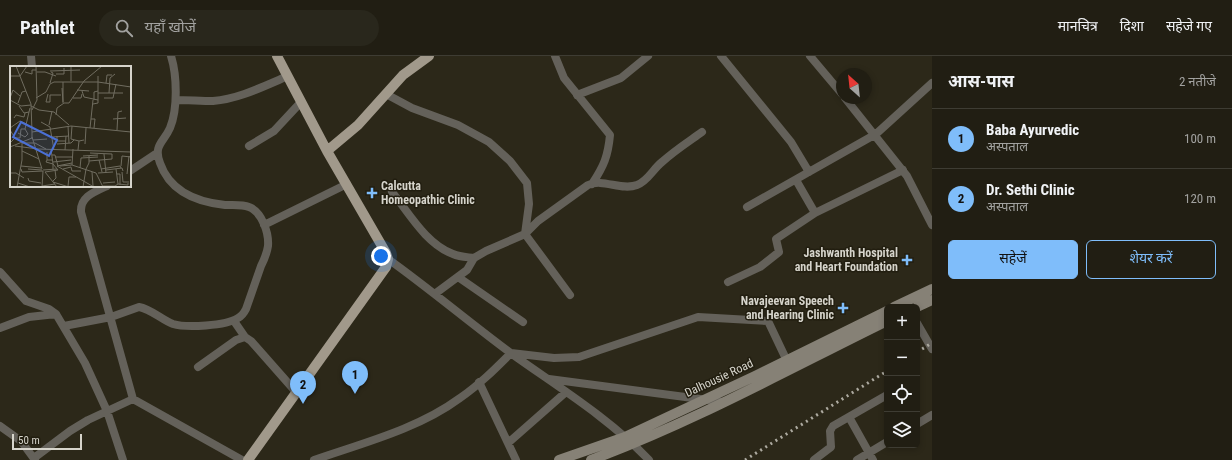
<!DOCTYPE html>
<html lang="hi">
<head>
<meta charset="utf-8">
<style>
  :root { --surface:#211e13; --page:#29271c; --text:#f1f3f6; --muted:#a2a2a0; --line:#3e3c33; --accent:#7fbdfa }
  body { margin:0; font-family:"Roboto Condensed","Noto Sans Devanagari",sans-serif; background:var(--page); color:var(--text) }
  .controls { position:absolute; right:12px; bottom:12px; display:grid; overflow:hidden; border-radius:6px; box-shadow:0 2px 6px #0003 }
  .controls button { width:36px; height:36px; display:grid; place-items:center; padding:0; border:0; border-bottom:1px solid var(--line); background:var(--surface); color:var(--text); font:20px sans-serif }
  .compass { position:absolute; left:836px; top:12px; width:36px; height:36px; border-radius:50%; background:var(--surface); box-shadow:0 2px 6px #0003; rotate:333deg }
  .scale { position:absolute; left:12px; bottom:10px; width:70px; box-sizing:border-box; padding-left:4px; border:2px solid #d6d4cb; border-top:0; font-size:11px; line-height:14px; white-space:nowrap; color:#d6d4cb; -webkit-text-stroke:3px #221e10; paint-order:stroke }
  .you { position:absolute; left:381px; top:200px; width:14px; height:14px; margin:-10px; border:3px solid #fff; border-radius:50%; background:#1a73e8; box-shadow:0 0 0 6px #1a73e833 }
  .badge { display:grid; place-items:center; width:26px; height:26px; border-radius:50%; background:var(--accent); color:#111; font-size:13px; font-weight:700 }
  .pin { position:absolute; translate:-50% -33px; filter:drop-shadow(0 1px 2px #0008) }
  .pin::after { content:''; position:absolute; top:21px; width:14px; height:12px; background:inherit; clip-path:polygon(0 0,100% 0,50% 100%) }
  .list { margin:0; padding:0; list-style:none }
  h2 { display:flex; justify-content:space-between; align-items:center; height:52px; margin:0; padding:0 16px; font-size:17px }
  h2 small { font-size:13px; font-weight:400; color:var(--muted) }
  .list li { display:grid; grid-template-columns:26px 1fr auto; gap:12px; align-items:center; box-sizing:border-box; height:60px; padding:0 16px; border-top:1px solid var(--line) }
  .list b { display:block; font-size:15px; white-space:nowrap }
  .list p { margin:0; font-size:13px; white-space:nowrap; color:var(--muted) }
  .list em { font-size:13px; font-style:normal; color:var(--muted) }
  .actions { display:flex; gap:8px; padding:12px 16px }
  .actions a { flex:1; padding:9px 0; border:1px solid var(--accent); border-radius:6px; text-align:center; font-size:14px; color:var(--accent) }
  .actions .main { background:var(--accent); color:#111 }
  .icon { flex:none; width:22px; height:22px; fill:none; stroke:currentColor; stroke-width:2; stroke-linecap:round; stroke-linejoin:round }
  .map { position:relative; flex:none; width:932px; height:404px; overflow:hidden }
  header { display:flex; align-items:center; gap:24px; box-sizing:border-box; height:56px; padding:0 20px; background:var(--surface); border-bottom:1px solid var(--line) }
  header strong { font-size:19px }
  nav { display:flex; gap:22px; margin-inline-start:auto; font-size:14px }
  .search { width:280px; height:36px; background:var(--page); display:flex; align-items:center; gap:10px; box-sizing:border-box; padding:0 14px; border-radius:22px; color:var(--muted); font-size:15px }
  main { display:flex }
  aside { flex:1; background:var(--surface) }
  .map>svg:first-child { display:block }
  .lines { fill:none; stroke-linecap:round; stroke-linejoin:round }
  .street { stroke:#64615a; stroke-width:8 }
  .secondary { stroke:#868176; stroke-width:10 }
  .primary { stroke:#a1998b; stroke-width:10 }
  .rail { stroke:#adaaa0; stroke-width:3; stroke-dasharray:2 4; stroke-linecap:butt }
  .poi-dot { fill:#7fbdfa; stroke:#221e10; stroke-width:1.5 }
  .labels { text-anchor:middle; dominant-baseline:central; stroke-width:3; stroke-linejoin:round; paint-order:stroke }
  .poi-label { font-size:12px; font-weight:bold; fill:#d6d4cb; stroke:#221e10; text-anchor:end }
  .street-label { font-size:12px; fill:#d6d4cb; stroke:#221e10 }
  .inset-road { fill:none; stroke:#706d60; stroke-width:1 }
  .view { fill:#4b70d5; fill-opacity:0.15; stroke:#4b70d5; stroke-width:2 }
  .inset-edge { fill:none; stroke:#d6d4cb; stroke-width:2 }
</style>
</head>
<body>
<header>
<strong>Pathlet</strong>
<div class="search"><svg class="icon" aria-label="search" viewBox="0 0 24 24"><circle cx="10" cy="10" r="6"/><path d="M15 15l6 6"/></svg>यहाँ खोजें</div>
<nav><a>मानचित्र</a><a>दिशा</a><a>सहेजे गए</a></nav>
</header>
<main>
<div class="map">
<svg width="932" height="404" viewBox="0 0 932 404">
  <rect width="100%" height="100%" fill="#2c2819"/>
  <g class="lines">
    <!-- street -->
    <path class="street" d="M31,0l1,11
      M555,0l9,22 46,57c-2,21 -6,31 -18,49
      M721,0l70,86 18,30
      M810,0l32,38
      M386,38l26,14 46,17 31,17 21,19 17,22 2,21 -4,30 45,61
      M577,39l44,-17 27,-22
      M845,42l62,78 25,49
      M176,44c12,0 25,1 37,1 26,-2 51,-15 75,-25
      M249,90l25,-15 27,-29
      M130,115l27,-18
      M796,124l19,33
      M392,136c17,21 34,52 61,62 7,3 14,3 21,4
      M747,151l129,-73 56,-51
      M264,169l83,-41
      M388,203c42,30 82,64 124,95 46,33 97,64 137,106
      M0,216l26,29 23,8 7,5
      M458,221l65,45
      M728,226l32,-15 19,-15 -3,-13 39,-26 88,-43
      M436,237l31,-23 7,-12 12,-7 39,-17 13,-13 50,-36c15,-7 33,6 49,0 11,-4 16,-16 25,-23 12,-11 26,-20 40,-30
      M234,265l11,16
      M917,267l15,26
      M64,270l47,-9 28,-10c12,2 23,13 34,17 13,4 53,2 65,-6 4,-2 6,-5 8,-9 5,-14 10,-29 15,-43 3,-6 6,-13 7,-20 1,-13 -6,-34 -19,-39 -7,-3 -17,-2 -24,-2 -28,-3 -55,-13 -65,-42 -7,-18 4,-21 10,-35 8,-19 7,-53 1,-72
      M0,272l29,-11 27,-3 29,49 22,48 16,49
      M198,311l38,-27 9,-3 6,4 45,51
      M549,323l174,23
      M479,326l37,78
      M133,343l109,61
      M849,361l24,43
      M917,368l15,-9
      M0,370l21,15 14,19
      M508,387l58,-51
      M34,402l36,-27 18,-11 45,-21 -52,-187c-1,-15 13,-20 26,-26
      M314,404c49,-17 104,-31 146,-62 19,-13 35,-29 51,-45l43,5 25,-1 119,-40 70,4 19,40
      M814,404l17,-13 -1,-16 3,-5 54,-31
      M857,404l30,-18"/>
    <!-- secondary -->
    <path class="secondary" d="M894,251l38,-18
      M917,251l15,-7
      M559,404l66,-23 130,-61 132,-65
      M591,404c102,-38 198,-91 296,-139"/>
    <!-- primary -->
    <path class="primary" d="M277,0l50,95
      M248,404l138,-193 2,-8 -2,-6 -59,-102 31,-26 45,-50 26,-19"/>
    <!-- rail -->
    <path class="rail" d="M917,296l15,-9
      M745,404l142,-89"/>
  </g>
  <!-- markers -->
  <g class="poi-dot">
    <path d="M370 131h4v4h4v4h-4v4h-4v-4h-4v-4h4z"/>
    <path d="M905 198h4v4h4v4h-4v4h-4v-4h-4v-4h4z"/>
    <path d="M841 246h4v4h4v4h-4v4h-4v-4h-4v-4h4z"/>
  </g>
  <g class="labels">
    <!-- poi labels -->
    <g class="poi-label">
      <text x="381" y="130" text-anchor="start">Calcutta<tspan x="381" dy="14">Homeopathic Clinic</tspan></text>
      <text x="898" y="197">Jashwanth Hospital<tspan x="898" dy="14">and Heart Foundation</tspan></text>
      <text x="834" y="245">Navajeevan Speech<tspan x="834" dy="14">and Hearing Clinic</tspan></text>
    </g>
    <!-- street labels -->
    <g class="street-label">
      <text transform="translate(719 322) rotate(-25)">Dalhousie Road</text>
    </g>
  </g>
  <!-- overview -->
  <g transform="translate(10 10)">
    <rect width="121" height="121" fill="#2c2819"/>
    <path class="inset-road" d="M6,0l15,38 1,28M40,5l30,-1M15,6l7,2v-4h4M27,6h8l11,4M46,8h8v-6M0,10h10l7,-10M61,15v-15M53,16v21M40,17l3,-10 -2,-1M96,17l1,-8h5M52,22l1,14M67,24l12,1M72,25l2,6 14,3M88,27h25M99,27l1,-15 5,-4M38,28l-2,8h4v-7h11M0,32l3,-8 7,6M26,32l10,-6 4,-8 4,-2h44l33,5M63,32h8l1,-4M94,32h9l3,-14M0,34l11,6 10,-1M84,34v-8l4,-1M8,37l4,-11 4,-1M83,38l5,-1v-27M9,40l5,7 5,-1 1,-4M21,40l8,4 15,2 15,13M22,44l5,-10 -1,-34M46,49l1,-7 7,-5h5l15,-22 18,-15M4,52l2,-3 8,2 1,-4M81,53h4l-1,9M103,53l13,-1M31,56l9,5 4,23M39,59l3,-14M58,60l1,17M62,60l-1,13 8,2M0,62l10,-7 8,4M80,62l3,-28M0,64l5,8 -5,5M107,64l1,-18 4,-1M8,67l7,4 3,-3 -3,-5 4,-17M47,70v5h9M22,71l10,32M42,71l17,-1M5,72h5l1,-9h4M23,74l14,-1M12,77h13l11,6M47,78l14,-1 3,-3M75,78l1,-16M5,80l23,3 93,3M0,81l22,-9v-6l39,-6 60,6M63,83l-1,16 24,8 7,14M55,84l1,-14M68,84l1,-9 5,-1M12,85l17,8M37,86v8h5M94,88l2,19M42,89h3l3,11M73,90l15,-1M45,91h17M37,94l-1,2 7,2v5M89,94l3,12M79,95l23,-2v-5l-22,-1M43,96l18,-2M11,100l20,2M47,100l37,21M47,100l15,-3M50,100l12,-1M111,100l1,-10 9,1M70,102l1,-10 17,-1M11,103l1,3 21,-1M18,103l14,1M53,103l8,-2 1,4h9M76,103l3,-6v-7M91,103l19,-3 1,2M106,103l2,15 10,1v-4M33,104l14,-1M96,104l16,-2 1,3M35,106l13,-2 -5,-6 -2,-15M35,106l12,15M82,106l1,14M112,106l1,10h4M0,107h6l8,5M88,107l15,-1M107,108h3v11M117,108l2,-18M18,112l1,3 12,2M43,115l3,-3 -1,-8M43,116l16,5M8,117l12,4M93,117l12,-1M32,120l13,-2M58,120l1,-9h7M93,120h12l3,-2M7,121l5,-27v-17M32,121l1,-16M73,121l3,-18"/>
    <path class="view" d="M11,56l36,18 -8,16 -36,-19z"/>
    <rect width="121" height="121" class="inset-edge"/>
  </g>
</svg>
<div class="controls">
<button>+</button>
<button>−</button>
<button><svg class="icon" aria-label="locate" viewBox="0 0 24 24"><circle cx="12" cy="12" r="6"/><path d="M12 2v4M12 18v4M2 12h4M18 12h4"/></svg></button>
<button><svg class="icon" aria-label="layers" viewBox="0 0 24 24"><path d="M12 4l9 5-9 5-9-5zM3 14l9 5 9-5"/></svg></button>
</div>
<svg class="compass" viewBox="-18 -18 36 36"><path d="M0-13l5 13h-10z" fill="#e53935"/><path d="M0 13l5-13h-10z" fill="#a2a2a0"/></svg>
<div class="scale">50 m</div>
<div class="you"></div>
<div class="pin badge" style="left:355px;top:338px">1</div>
<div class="pin badge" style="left:303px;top:348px">2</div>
</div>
<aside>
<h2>आस-पास<small>2 नतीजे</small></h2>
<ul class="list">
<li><span class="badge">1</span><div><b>Baba Ayurvedic</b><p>अस्पताल</p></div><em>100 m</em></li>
<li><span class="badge">2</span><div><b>Dr. Sethi Clinic</b><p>अस्पताल</p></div><em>120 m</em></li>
</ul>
<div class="actions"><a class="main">सहेजें</a><a>शेयर करें</a></div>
</aside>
</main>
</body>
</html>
